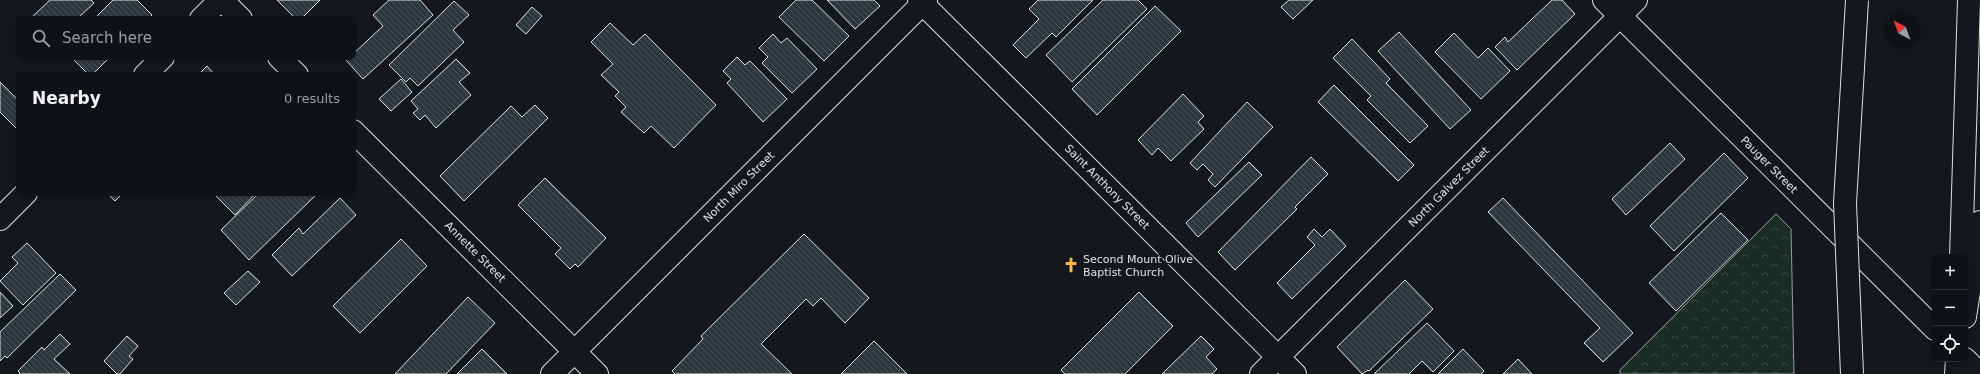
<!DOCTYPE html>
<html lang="en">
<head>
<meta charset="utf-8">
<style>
  :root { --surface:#0f1215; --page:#181b1e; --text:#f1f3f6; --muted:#9b9ea0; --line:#2f3234 }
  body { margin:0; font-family:"DejaVu Sans",sans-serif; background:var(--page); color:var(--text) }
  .controls { position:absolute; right:12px; bottom:12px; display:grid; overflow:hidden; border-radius:8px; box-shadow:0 1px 3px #0004 }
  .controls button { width:36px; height:36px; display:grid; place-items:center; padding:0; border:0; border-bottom:1px solid var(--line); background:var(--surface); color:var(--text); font:20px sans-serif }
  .compass { position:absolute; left:1884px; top:12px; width:36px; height:36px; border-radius:50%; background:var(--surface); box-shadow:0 1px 3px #0004; rotate:319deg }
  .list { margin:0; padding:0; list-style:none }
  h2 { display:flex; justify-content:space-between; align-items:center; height:52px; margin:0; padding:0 16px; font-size:17px }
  h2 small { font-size:13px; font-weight:400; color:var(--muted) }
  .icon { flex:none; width:22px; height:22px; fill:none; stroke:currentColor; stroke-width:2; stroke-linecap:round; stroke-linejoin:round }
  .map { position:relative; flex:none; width:1980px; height:374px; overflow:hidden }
  .search { position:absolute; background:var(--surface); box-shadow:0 1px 3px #0004; left:16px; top:16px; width:340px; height:44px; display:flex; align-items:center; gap:10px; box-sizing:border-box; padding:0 14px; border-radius:8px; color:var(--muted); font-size:15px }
  .panel { position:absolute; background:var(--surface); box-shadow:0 1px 3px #0004; left:16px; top:72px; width:340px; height:124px; border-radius:8px }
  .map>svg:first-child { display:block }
  .forest { fill:url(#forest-crowns); stroke:#939e99 }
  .building { fill:url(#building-back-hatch); stroke:#d8e6dc }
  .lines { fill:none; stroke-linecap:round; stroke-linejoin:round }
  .street-casing { stroke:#d8e6dc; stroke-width:24 }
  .secondary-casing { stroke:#d8e6dc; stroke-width:24 }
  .highway-casing { stroke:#d8e6dc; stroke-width:24 }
  .street { stroke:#14181c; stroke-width:22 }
  .secondary { stroke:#14181c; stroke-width:22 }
  .highway { stroke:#14181c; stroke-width:22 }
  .highway-bridge-casing { stroke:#d8e6dc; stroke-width:24; stroke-linecap:butt }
  .highway-bridge { stroke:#14181c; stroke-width:22 }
  .labels { text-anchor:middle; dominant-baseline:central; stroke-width:3; stroke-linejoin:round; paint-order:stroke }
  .street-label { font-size:11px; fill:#d8e6dc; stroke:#14181c }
  .poi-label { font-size:11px; fill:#d8e6dc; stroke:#14181c; text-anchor:start }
</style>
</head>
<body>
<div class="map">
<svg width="1980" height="374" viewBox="0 0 1980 374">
  <defs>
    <pattern id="forest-crowns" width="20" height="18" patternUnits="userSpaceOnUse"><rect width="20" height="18" fill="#1a2d24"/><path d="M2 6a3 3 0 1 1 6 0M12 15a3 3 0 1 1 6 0" fill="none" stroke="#3b4b43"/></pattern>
    <pattern id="building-back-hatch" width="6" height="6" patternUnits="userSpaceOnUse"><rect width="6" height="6" fill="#2c363c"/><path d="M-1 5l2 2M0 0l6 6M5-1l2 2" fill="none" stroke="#4a5358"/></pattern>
  </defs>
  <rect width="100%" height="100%" fill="#14181c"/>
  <!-- forest -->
  <path class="forest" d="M1776,214l15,15 3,145h-174v-4z"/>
  <!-- building -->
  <path class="building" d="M50,0h41l3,3 -17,16h-45l-1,-1z
    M113,0h24l15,15 -4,4h-54z
    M277,0h43l-19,19h-5z
    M389,0h31l13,15 -70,64 -17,-19 4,-3h3v-3l30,-28 -10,-11z
    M796,0h16l37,36 -25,25 -45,-44z
    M827,0h47l6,6 -25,23z
    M1038,0h55l-37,37 -4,-4 -26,25 -13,-13 26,-26 -10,-10z
    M1103,0h35l9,9 -75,73 -26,-27z
    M1289,0h24l-20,19 -12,-12z
    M1552,0h10l13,14 -58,56 -22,-23 10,-10 3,5z
    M454,1l15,14 -16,15 11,12 -46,44 -8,-8 -4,4 -17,-17z
    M1155,6l26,25 -84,84 -25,-26z
    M532,7l10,9 -16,18 -10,-9z
    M610,23l23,22 12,-11 71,71 -42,43 -23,-22 -7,7 -23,-21 5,-5 -11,-11 4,-4 -18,-17 12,-11 -22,-22z
    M1399,32l72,78 -21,19 -72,-78z
    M1454,33l24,25 10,-10 22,23 -29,28 -46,-47z
    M773,34l8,9 6,-5 30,31 -25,24 -30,-30 6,-6 -9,-9z
    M1352,39l38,40 -4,4 42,43 -18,17 -43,-43 4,-4 -38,-38z
    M71,57h39l-18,18h-3z
    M737,57l8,8 5,-4 37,38 -24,23 -36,-39 4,-4 -8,-8z
    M456,59l14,14 -11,9 12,13 -35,33 -11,-13 -5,5 -7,-7 5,-4 -7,-8z
    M207,66l8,9h-17z
    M401,79l11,13 -21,19 -12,-12z
    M0,82l19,19v24l-3,3 -16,-16z
    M1334,85l80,80 -16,16 -80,-79z
    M1183,94l21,22 -6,6 6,7 -33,32 -13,-13 -6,7 -14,-15z
    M1247,102l26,25 -58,60 -7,-7 5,-6 -10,-10 -6,6 -7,-7z
    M535,105l13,13 -84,83 -24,-25 71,-70 11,11z
    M1670,143l15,16 -59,56 -14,-16z
    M1724,153l24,25 -74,73 -24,-25z
    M1311,157l17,17 -33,33 2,2 -62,61 -17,-18z
    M1249,162l13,13 -64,62 -12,-14z
    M545,178l61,60 -28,29 -3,-3 -5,5 -15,-15 6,-6 -43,-43z
    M107,193h16l-8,8z
    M213,193h43l-21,22z
    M259,193h59l-69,67 -28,-30z
    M340,198l16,17 -64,61 -20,-21 27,-27 4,6z
    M1503,198l130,135 -30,29 -19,-19 16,-15 -112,-116z
    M1721,213l27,27 -72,71 -27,-28z
    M1314,229l8,8 8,-8 16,17 -54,53 -15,-16 38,-38 -8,-8z
    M804,234l65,64 -24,25 -24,-25 -8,8 -7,-7 -45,45 31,30h-117l-3,-3 31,-32 -2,-3z
    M401,239l26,27 -67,67 -27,-27z
    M27,243l29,30 -33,32 -23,-24 18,-18 -6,-6z
    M248,271l12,11 -24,23 -12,-12z
    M60,274l16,16 -69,68 -2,-2 -5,5v-29z
    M1405,280l28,29 -64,62 -1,-1 -6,4 -25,-27z
    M0,292l13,14 -13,12z
    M1139,292l34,34 -48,48h-60l-4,-4z
    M468,297l27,26 -49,51h-51z
    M1427,323l27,28 -21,21 -11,-11 -13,13h-35z
    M60,334l10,10 -16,15 16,15h-51l1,-1 -2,-2 24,-24 2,3z
    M127,336l11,10 -9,10 4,3 -13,15h-3l-13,-13z
    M1201,336l13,13 -8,8 11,12 -5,5h-50z
    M874,341l33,33h-66z
    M482,349l25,25h-50z
    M1463,349l21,22 -3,3h-43z
    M1518,359l14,15h-29z"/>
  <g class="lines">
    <!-- street casing -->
    <g class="street-casing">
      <path id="street" d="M222,0l19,19
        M919,0l376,374
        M1604,0l331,329
        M201,19l19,-19
        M279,57l18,18
        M145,75l18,-18
        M353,131l244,243
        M0,219l26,-26
        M1965,359l15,15"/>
    </g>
    <!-- secondary casing -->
    <g class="secondary-casing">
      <path id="secondary" d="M552,374l374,-374
        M1261,374l375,-374"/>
    </g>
    <!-- highway casing -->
    <g class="highway-casing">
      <path id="highway" d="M1961,257l8,-257
        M1965,317l15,-95
        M1956,374l1,-15"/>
    </g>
    <!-- street -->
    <use href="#street" class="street"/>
    <!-- secondary -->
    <use href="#secondary" class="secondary"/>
    <!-- highway -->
    <use href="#highway" class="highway"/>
    <!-- highway-bridge casing -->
    <g class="highway-bridge-casing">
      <path id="highway-bridge" d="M1852,374l-7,-171 12,-203"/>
    </g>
    <!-- highway-bridge -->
    <use href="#highway-bridge" class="highway-bridge"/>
  </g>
  <!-- icons -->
  <defs>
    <g id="church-bare" transform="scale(1.2)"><path d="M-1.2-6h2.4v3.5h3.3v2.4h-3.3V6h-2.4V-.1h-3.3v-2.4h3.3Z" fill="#ffb74d" stroke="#14181c" stroke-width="2.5" paint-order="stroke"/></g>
  </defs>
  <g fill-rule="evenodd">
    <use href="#church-bare" x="1071" y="265"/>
  </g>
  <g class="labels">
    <!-- street labels -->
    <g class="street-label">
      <text transform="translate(1769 165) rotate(45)">Pauger Street</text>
      <text transform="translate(739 187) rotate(-45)">North Miro Street</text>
      <text transform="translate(1107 187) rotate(45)">Saint Anthony Street</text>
      <text transform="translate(1449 187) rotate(-45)">North Galvez Street</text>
      <text transform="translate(475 252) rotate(45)">Annette Street</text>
    </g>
    <!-- poi labels -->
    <g class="poi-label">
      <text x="1083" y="259">Second Mount Olive<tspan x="1083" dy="13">Baptist Church</tspan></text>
    </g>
  </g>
</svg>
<div class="controls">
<button>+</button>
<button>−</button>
<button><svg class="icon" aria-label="locate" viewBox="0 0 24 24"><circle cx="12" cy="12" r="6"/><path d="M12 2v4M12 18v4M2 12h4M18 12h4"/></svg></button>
</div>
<svg class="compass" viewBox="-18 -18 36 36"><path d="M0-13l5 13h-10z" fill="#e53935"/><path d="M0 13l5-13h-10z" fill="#9b9ea0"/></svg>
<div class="search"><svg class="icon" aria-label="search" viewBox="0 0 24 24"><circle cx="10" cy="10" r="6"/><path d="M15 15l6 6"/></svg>Search here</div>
<section class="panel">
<h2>Nearby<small>0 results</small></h2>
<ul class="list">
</ul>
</section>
</div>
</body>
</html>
